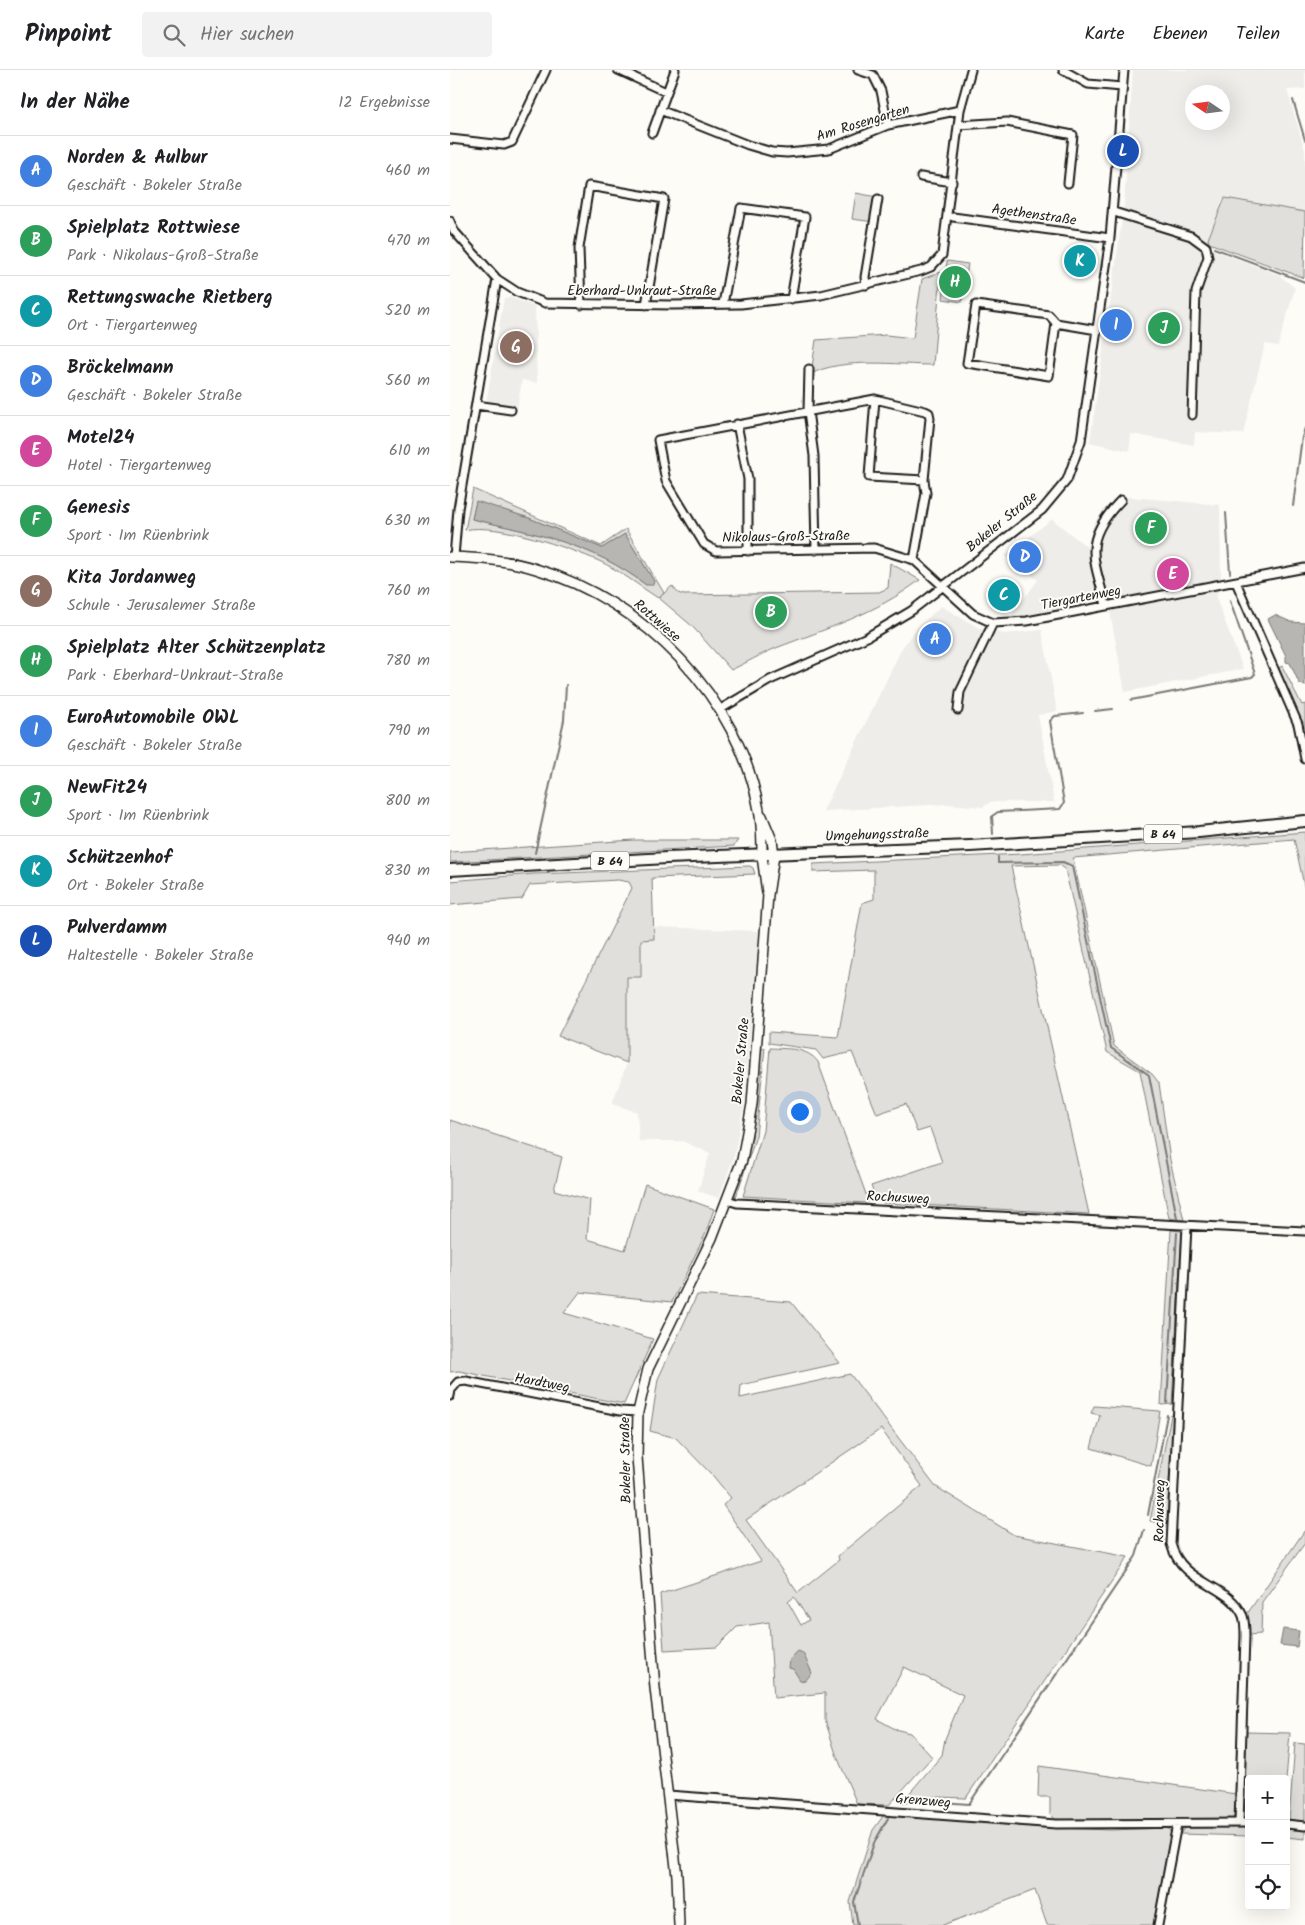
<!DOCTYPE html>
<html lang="de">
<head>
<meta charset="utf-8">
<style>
  :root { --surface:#fff; --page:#f2f2f2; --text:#202124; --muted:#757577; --line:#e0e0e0; --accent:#c8321e }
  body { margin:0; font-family:Kalam,sans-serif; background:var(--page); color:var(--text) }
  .controls { position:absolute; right:15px; bottom:15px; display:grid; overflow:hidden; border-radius:5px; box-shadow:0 5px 20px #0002 }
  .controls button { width:45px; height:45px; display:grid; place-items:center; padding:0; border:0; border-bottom:1px solid var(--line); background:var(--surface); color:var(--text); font:25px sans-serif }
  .compass { position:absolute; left:735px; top:15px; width:45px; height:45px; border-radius:50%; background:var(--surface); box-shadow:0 5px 20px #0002; rotate:283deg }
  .you { position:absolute; left:349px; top:1041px; width:18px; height:18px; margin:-12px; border:4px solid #fff; border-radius:50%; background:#1a73e8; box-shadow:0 0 0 8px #1a73e833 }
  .badge { display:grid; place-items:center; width:32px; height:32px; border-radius:50%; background:var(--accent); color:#fff; font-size:16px; font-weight:700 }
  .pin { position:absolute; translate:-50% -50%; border:2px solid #fff; box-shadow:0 1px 5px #0006 }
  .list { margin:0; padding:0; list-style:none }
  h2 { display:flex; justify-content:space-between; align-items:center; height:65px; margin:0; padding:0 20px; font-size:21px }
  h2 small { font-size:16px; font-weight:400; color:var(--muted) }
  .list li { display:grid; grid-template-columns:32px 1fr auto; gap:15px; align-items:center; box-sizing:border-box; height:70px; padding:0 20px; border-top:1px solid var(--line) }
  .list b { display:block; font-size:19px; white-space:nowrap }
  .list p { margin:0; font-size:16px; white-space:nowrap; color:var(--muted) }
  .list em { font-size:16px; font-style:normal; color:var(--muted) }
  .icon { flex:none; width:28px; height:28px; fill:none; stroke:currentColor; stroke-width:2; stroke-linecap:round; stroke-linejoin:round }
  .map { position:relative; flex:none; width:855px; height:1855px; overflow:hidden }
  header { display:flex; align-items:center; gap:30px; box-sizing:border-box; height:70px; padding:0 25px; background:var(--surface); border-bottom:1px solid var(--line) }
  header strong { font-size:24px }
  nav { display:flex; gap:28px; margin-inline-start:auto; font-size:18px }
  .search { width:350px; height:45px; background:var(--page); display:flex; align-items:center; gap:12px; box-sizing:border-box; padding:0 18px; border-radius:5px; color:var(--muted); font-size:19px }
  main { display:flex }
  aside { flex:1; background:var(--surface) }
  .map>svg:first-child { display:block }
  .built { fill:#eeede9; fill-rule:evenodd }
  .green { fill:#e0dfdb; stroke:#7e7e7c; fill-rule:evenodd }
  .water { fill:#b7b6b2; stroke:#797876 }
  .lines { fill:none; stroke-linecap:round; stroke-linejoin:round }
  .stream { stroke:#797876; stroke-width:2 }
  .minor-casing { stroke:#1c1c1c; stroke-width:11 }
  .tertiary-casing { stroke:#1c1c1c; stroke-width:12 }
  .secondary-casing { stroke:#1c1c1c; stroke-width:12 }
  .primary-casing { stroke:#1c1c1c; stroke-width:14 }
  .minor { stroke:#fdfcf7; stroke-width:7 }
  .tertiary { stroke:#fdfcf7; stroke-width:9 }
  .secondary { stroke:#fdfcf7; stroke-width:9 }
  .primary { stroke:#fdfcf7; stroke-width:10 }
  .labels { text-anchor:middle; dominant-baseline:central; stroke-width:4; stroke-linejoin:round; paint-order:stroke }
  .shield { fill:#fdfcf7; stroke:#605f5e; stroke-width:1 }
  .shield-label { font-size:12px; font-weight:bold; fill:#1c1c1c }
  .street-label { font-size:14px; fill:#1c1c1c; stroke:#fdfcf7 }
</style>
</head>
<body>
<header>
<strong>Pinpoint</strong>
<div class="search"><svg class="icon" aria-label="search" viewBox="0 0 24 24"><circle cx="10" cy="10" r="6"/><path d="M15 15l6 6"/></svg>Hier suchen</div>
<nav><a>Karte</a><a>Ebenen</a><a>Teilen</a></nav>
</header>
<main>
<aside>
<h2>In der Nähe<small>12 Ergebnisse</small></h2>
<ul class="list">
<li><span class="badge" style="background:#3f7fe0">A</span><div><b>Norden &amp; Aulbur</b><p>Geschäft · Bokeler Straße</p></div><em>460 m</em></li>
<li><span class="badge" style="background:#2e9e5b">B</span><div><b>Spielplatz Rottwiese</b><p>Park · Nikolaus-Groß-Straße</p></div><em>470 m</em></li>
<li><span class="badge" style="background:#0f9aa8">C</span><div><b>Rettungswache Rietberg</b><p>Ort · Tiergartenweg</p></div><em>520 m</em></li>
<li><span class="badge" style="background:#3f7fe0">D</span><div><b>Bröckelmann</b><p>Geschäft · Bokeler Straße</p></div><em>560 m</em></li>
<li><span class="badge" style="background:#d1479c">E</span><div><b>Motel24</b><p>Hotel · Tiergartenweg</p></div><em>610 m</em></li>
<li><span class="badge" style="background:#2e9e5b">F</span><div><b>Genesis</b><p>Sport · Im Rüenbrink</p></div><em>630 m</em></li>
<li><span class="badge" style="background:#8d6e63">G</span><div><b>Kita Jordanweg</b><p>Schule · Jerusalemer Straße</p></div><em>760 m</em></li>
<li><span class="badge" style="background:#2e9e5b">H</span><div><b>Spielplatz Alter Schützenplatz</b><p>Park · Eberhard-Unkraut-Straße</p></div><em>780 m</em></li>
<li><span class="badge" style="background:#3f7fe0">I</span><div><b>EuroAutomobile OWL</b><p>Geschäft · Bokeler Straße</p></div><em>790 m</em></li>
<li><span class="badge" style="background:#2e9e5b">J</span><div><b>NewFit24</b><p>Sport · Im Rüenbrink</p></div><em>800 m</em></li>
<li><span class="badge" style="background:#0f9aa8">K</span><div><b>Schützenhof</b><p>Ort · Bokeler Straße</p></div><em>830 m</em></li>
<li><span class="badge" style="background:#1a4fb4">L</span><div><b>Pulverdamm</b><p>Haltestelle · Bokeler Straße</p></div><em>940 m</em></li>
</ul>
</aside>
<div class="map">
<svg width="855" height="1855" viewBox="0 0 855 1855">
  <rect width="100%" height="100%" fill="#fdfcf7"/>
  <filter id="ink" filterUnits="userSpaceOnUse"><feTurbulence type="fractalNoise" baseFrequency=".02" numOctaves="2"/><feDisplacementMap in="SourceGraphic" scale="10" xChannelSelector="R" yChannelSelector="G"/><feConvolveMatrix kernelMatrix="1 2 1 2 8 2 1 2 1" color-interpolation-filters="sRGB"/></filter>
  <g filter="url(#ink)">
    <!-- built -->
    <path class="built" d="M683,0h172v19l-18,1 18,61v61l-80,-14 -17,40 3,11 68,26 16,13 -17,58 -13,-2 -22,90 -48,-2 -1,13 -63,-11 -2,17 -39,-9 34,-236zM742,22h30v30h-30z
      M60,227l25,10 2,76 -15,-3 -5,29 -31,-5 18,-106z
      M669,426l101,9 1,75 -5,18 27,71 -118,23 -17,-91 -98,17 28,-38 -33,-24 47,-37 35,28 7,-24 10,-14z
      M491,536l38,22 26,6 37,-4 15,81 -19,4 16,87h-64l-7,5 -37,-3 -123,7 79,-163 15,-20z
      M204,857l105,4 -15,172 -10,53 -15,42 -21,-7 12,-38 -28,-12h-43l-2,-29 -25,-8 15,-41v-86h14v-38h13z"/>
    <!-- green -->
    <path class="green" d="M406,123l21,4 -3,25 -22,-3z
      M775,128l80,14 -1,66 -95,-35 -1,-4z
      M497,191l21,3 -6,38 -19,-3z
      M491,202l-8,93c-35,0 -90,-8 -122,9l5,-34 70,-5 27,3 9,-59z
      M23,419l128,57 25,-17 38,64 -6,5c-19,-12 -39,-28 -59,-37 -30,-13 -103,-39 -134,-31zM26,432l53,16 73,30 23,-14 29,47 -8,4c-55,-42 -109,-51 -174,-66z
      M440,493l30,17c-45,34 -92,48 -144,68 -15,6 -30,15 -45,22l-39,-44 -33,-28 13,-12 6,7 6,2 195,-3 9,-4z
      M832,596l20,39 3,-1v32l-3,-12 -25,-55z
      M855,762v58l-11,-51 -221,19 41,188 38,28 7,9 11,77 14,60 -15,-2 -29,-147 -33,-19 -42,-183 -5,-4 -49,1 78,348 -206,-11 -6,-3 -6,-14 71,-24 -12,-34 -13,4 -11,-28 -29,10 -25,-62 -29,7 -7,-9 -47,-7v-11l69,5 24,-134 12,-4v-29l-61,2v-8l208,-10z
      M184,770h104l-4,6 -284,16v-10z
      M300,796l3,2 2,6 -103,4 2,61 -13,1v37h-14v86l-69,-27 74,-148 -3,-6 -11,-2 -88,5 -8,14 -72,6v-24l84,-7z
      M315,977l-9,89 -20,61 -2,-4 18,-55 8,-87z
      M320,978c17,1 37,-1 48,14l49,135v6l-124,-7 20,-65z
      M0,1050l112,37 -8,33 36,10 -3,39 38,11 20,-66 69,25 -9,26 -33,67 -92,-10 -16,21 89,26 -29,65 -165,-33 -9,1z
      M721,1160l11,1 -10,173 -11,1z
      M247,1225l94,7 49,61 -99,22 -1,13 110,-24 85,112 79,49 114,22 -162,241 -59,-2 35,-41 3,-16 18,-44 -59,-28 -27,52 18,10 15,4 22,24 -43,48 -32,-1 -21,-50 -11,-34v-27l-51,5 -5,-76 -32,5 -20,20 -53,3 -4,-56 101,-33 -38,-56 8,-7 -17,-21 -38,-39 -26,-7 8,-52zM431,1359l41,57 -84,70 1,4 -41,33 -52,-73zM344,1527l15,23 -8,5 -13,-23z
      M644,1336l66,5 -9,55 -60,-18 9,-33 -9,-2z
      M721,1345l2,1 -6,103c-6,4 -10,4 -17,2z
      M855,1460v13l-43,59 -1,32 -13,1 -3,-18z
      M795,1662l45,1 -4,47 -37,-1v43l-8,-3z
      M845,1673l10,1v79l-16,-2z
      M589,1696l197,28 -2,23 -4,5 -126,1 -49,-4 -5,-5v-17h-12z
      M434,1745l149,12 77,3 58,-2 4,7 -19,90h-106l-12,-35 -92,35h-90l-3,-23 23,-72z
      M735,1757h64v9l-69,-2z
      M836,1757l19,2v10l-19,-2z"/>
    <!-- water -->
    <path class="water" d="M26,431l53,17 73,30 23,-14 29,47 -1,4h-7c-55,-42 -109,-51 -174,-66z
      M825,545l16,7 14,1v63l-6,-3 -9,-20 -4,-1v-6l-18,-37z
      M833,1559l16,2 -2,16 -17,-2z
      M348,1581l5,2 9,20 -7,8 -5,-1 -7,-11 -4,-1 1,-9z"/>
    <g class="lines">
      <!-- stream -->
      <path class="stream" d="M843,30l12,40
        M764,178l91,34
        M843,436l9,-69 3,-9
        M776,443l4,60
        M681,630l121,-23 3,-3 -25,-73
        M645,641l18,-2
        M543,764l-1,-18 6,-4 62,-3 4,-6 -14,-82 5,-5 28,-3
        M85,783l29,-133 2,-35
        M548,787v6l65,-1 9,4 39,182 38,27 28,143
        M717,1333l10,-170
        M698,1445l19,-100
        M454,1733l9,-3 56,4 167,-248 8,-26
        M408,1855l-4,-23 20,-59 14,-25"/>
      <!-- minor casing -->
      <g class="minor-casing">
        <path id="minor" d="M168,0l48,22
          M408,0l15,5 8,16 7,34
          M613,0l25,14 34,3
          M210,40l88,35 24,7 15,1 42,-4 59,-24 72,-15
          M508,55l49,-3 66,13 -5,48
          M202,63l23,-63
          M0,69l54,6 8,-3 34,-72
          M471,107l31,5
          M664,142l77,24 15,11 2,10 -12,35 -4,123
          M503,147l157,21
          M0,151l4,10 43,48 20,13 28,11 127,2 69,-1 80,-9 100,-24 10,-4 11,-12 18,-145 11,-40
          M416,215l-1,-8 13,-78
          M273,234l18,-96 64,9 -14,82
          M131,235l-2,-57 10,-62 75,13 -18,106
          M606,253l-7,-8 -73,-10 -9,58 82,13 7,-53 41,7
          M359,299l-1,42 6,45 2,94
          M425,329l-6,78 55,3
          M26,335l35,5
          M287,354l11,55v72
          M4,487l4,-48 39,-230
          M464,490l12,-67 -2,-13 6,-62 -1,-5 -4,-2 -50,-12 -217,41 8,41 38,63 12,7 158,-3 40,12 59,54 20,9 34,-2 278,-53
          M786,512l62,142 7,35
          M656,535c-13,-48 -24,-65 15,-105
          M269,640l51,-30 97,-43 44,-26 131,-101 25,-30 14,-39 29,-203 14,-168
          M508,640l2,-18 33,-69
          M277,1130l10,3 568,28
          M737,1156l-16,318c11,41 58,39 72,72 2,6 2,14 2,20l-6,187
          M0,1326l1,-6 7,-8 8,-1 154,30 18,1
          M218,1725l388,29 193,-1
          M836,1754l19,2
          M708,1855l19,-101"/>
      </g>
      <!-- tertiary casing -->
      <g class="tertiary-casing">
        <path id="tertiary" d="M0,487c29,1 58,3 86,12 109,32 203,129 223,241 3,15 3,31 3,46
          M312,746l10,24 2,15"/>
      </g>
      <!-- secondary casing -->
      <g class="secondary-casing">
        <path id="secondary" d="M312,786l5,37
          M229,1855l-2,-49 -22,-188 -7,-88 -11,-143 1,-45 10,-43 64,-131 30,-78 10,-56 16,-209 6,-40"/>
      </g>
      <!-- primary casing -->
      <g class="primary-casing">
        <path id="primary" d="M0,800l217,-12 303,-12 229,-14 106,-11"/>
      </g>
      <!-- minor -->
      <use href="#minor" class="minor"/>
      <!-- tertiary -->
      <use href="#tertiary" class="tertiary"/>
      <!-- secondary -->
      <use href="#secondary" class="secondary"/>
      <!-- primary -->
      <use href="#primary" class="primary"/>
    </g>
  </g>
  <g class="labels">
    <!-- shield labels -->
    <g class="shield">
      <rect x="694" y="754.5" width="38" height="19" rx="4"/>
      <rect x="141" y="781.5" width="38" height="19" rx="4"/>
    </g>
    <g class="shield-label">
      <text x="713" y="764">B 64</text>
      <text x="160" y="791">B 64</text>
    </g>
    <!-- street labels -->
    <g class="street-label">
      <text transform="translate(413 53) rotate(-17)">Am Rosengarten</text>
      <text transform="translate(584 145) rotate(8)">Agethenstraße</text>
      <text x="192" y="221">Eberhard-Unkraut-Straße</text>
      <text transform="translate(552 452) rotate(-39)">Bokeler Straße</text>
      <text transform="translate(336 467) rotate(-1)">Nikolaus-Groß-Straße</text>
      <text transform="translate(631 528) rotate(-11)">Tiergartenweg</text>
      <text transform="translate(207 551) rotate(41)">Rottwiese</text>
      <text transform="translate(427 765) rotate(-2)">Umgehungsstraße</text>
      <text transform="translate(291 991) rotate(-85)">Bokeler Straße</text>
      <text transform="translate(448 1128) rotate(3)">Rochusweg</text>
      <text transform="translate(92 1313) rotate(11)">Hardtweg</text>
      <text transform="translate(176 1390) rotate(-91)">Bokeler Straße</text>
      <text transform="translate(710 1441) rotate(-89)">Rochusweg</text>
      <text transform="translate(473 1731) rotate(5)">Grenzweg</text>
    </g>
  </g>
</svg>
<div class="controls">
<button>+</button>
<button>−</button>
<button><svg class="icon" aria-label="locate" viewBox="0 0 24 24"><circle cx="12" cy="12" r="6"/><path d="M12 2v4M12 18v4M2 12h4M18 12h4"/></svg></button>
</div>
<svg class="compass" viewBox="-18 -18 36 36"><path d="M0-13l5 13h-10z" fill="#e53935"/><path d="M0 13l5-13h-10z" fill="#757577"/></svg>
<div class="you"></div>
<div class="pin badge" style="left:485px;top:569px;background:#3f7fe0">A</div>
<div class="pin badge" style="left:321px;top:542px;background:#2e9e5b">B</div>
<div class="pin badge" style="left:554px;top:525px;background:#0f9aa8">C</div>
<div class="pin badge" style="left:575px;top:487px;background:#3f7fe0">D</div>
<div class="pin badge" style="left:723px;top:504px;background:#d1479c">E</div>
<div class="pin badge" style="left:701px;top:458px;background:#2e9e5b">F</div>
<div class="pin badge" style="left:66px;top:277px;background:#8d6e63">G</div>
<div class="pin badge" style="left:505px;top:212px;background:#2e9e5b">H</div>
<div class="pin badge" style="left:666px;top:255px;background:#3f7fe0">I</div>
<div class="pin badge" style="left:714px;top:258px;background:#2e9e5b">J</div>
<div class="pin badge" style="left:630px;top:191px;background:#0f9aa8">K</div>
<div class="pin badge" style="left:673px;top:81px;background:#1a4fb4">L</div>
</div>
</main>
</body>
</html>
